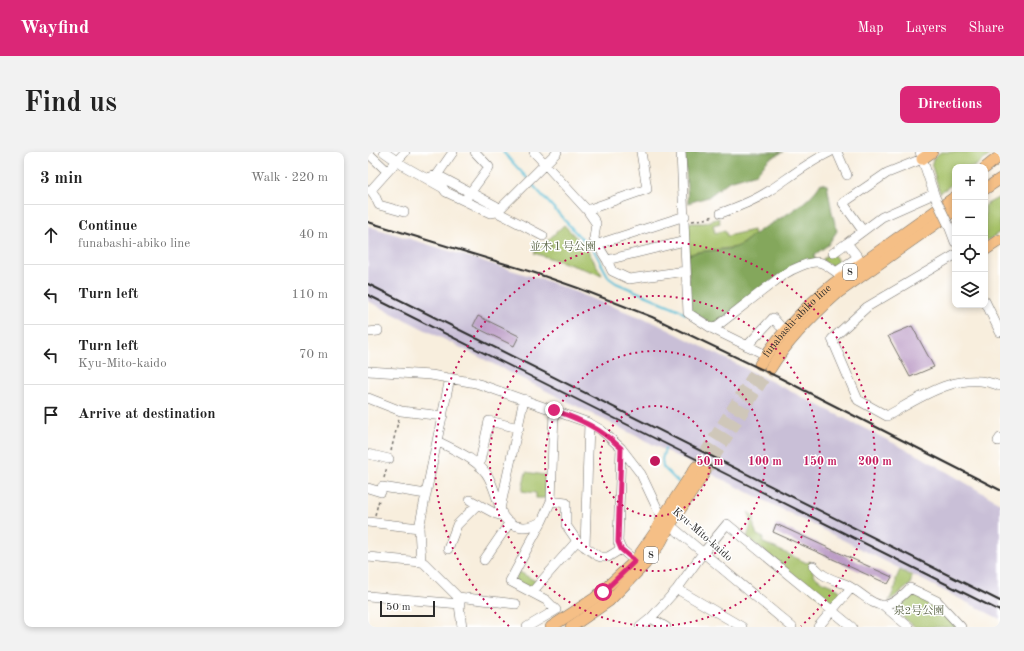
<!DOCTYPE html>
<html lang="en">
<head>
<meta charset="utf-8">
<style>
  :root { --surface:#fff; --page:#f2f2f2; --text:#222; --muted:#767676; --line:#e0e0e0; --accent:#db2777 }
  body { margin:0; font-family:"Old Standard TT","Noto Serif JP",serif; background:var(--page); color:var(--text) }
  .controls { position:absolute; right:12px; top:12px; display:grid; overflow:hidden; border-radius:8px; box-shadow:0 2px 6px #0003 }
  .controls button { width:36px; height:36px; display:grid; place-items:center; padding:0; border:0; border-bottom:1px solid var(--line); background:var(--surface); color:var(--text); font:20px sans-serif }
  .scale { position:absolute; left:12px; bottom:10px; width:55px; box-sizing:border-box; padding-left:4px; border:2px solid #2b2b2b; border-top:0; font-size:11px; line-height:14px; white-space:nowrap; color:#2b2b2b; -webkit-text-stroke:3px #fff; paint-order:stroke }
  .stop { position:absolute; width:12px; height:12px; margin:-9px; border:3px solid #db2777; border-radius:50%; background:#fff }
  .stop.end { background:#db2777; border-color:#fff; box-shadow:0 1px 4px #0008 }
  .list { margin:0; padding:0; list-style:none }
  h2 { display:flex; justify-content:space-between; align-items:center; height:52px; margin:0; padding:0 16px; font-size:17px }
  h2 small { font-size:13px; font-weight:400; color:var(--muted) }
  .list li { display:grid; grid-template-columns:26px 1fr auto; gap:12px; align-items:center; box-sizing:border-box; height:60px; padding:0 16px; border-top:1px solid var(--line) }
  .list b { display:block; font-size:15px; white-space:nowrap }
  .list p { margin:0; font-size:13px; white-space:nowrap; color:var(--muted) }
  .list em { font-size:13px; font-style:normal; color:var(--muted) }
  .icon { flex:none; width:22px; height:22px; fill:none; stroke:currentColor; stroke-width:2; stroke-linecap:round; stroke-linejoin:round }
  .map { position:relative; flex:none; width:632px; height:475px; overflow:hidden; border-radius:8px }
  header { display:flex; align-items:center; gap:24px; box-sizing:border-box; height:56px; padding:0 20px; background:var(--accent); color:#fff }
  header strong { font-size:19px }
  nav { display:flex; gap:22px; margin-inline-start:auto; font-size:14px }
  .intro { display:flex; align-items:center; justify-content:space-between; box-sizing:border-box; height:96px; padding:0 24px }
  h1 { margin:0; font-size:28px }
  .button { padding:10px 18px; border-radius:8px; background:var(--accent); color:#fff; font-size:14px; font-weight:700 }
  main { display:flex; gap:24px; padding:0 24px }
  aside { flex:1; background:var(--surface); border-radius:8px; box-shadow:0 2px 6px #0003 }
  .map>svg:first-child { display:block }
  .industrial { fill:#c9bfd7 }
  .green { fill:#a6c167; stroke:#687649 }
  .forest { fill:#84a75c; stroke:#586944 }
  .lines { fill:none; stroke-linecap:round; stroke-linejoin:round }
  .stream { stroke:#5bc0d9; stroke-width:2 }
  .building { fill:#bc9cc6 }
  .major-tunnel { stroke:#cfc7b9; stroke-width:11; stroke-dasharray:11 5.5; stroke-linecap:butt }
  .minor-casing { stroke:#736f69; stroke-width:10 }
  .major-casing { stroke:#736f69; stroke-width:12 }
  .path { stroke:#736f69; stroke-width:1.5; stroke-dasharray:3 3; stroke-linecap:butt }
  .minor { stroke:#fff; stroke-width:9 }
  .major { stroke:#f5bf86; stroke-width:11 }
  .rail { stroke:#2b2b2b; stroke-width:2 }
  .minor-bridge-casing { stroke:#736f69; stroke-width:10; stroke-linecap:butt }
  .minor-bridge { stroke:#fff; stroke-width:9 }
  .route { stroke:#db2777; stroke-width:5 }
  .ring { fill:none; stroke:#c2185b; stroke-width:2; stroke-dasharray:2 4 }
  .labels { text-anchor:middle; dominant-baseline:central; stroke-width:3; stroke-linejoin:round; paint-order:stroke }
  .shield { fill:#fff; stroke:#6b6b6b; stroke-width:1 }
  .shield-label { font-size:10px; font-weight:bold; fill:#2b2b2b }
  .park-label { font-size:11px; fill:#566040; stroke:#fff }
  .street-label { font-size:11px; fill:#2b2b2b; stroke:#fff }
  .centre { fill:#c2185b; stroke:#fff; stroke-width:2 }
  .ring-label { font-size:12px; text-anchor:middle; font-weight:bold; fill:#c2185b; stroke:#fff; stroke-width:3; stroke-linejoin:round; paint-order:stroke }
</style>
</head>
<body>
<header>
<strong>Wayfind</strong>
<nav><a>Map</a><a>Layers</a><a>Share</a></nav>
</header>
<div class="intro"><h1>Find us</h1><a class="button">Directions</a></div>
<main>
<aside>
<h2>3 min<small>Walk · 220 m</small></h2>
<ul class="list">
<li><svg class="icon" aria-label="ahead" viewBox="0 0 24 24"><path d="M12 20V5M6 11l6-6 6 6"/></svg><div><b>Continue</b><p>funabashi-abiko line</p></div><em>40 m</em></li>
<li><svg class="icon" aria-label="left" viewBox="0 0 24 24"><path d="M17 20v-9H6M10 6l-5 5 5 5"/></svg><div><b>Turn left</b></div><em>110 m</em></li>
<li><svg class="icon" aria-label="left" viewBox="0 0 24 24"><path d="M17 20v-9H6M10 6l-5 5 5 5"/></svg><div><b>Turn left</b><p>Kyu-Mito-kaido</p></div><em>70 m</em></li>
<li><svg class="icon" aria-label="arrive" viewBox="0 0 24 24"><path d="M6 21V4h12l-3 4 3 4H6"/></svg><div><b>Arrive at destination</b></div></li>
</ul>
</aside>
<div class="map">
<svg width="632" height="475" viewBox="0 0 632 475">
  <rect width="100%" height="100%" fill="#fff"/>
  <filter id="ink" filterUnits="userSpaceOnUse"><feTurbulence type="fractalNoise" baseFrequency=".025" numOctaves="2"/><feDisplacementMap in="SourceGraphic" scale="8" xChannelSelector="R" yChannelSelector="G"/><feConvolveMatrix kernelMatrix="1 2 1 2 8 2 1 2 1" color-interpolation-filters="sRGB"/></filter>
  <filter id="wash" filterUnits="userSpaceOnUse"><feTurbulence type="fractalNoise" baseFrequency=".012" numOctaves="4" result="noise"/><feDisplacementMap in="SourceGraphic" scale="16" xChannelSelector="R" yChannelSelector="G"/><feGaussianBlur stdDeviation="0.9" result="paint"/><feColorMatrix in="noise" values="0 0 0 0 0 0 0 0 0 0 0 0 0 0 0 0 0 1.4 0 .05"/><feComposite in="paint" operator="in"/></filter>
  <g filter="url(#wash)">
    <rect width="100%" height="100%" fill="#f8eedd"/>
    <!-- industrial -->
    <path class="industrial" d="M0,74l179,55 108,42 268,135 77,45v116l-632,-318z"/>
    <!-- green -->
    <path class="green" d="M573,0h53l-20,15h-19v15l-15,11 -8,-27c0,-8 3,-10 9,-14z
      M632,45v35l-15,10v-37z
      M351,66l1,5 -7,2 2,8 10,-3 2,6 26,-6 1,5 -17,12 -40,5 -9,3v-32h17z
      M196,73l23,24 15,26 -68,-22z
      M463,100l12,14 -6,4 -15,-10z
      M158,320l23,4v22h-13v-5l-14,-2z
      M380,360l6,5v10l3,8 7,3 -2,4 45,21 3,-2c3,5 2,11 5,15 6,8 19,8 27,17l-10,11 -3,1 -82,-68c3,-9 6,-16 1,-25z
      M532,418l12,6 -2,9 -21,16 7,-15v-7z
      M150,419l19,11c-8,10 -13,4 -22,-1z
      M541,440l26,11 23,24h-43l-23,-19z"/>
    <!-- forest -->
    <path class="forest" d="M323,0h92l-14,7 -12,14 -28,8 -21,16 -20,6 -3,-49z
      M453,31l6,2 5,27 5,19 -9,14 -14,10 2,6 -8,1 -94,63 -24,-15 -2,-55c15,-6 32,-3 48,-8 6,-2 12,-8 17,-12 23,-16 54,-28 68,-52z"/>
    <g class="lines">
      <!-- stream -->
      <path class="stream" d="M135,0l24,26
        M163,31l47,52 14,12 17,31 7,5 64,27 5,4
        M297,297l-3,10 1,8 15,15"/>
    </g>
    <g id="blocks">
      <!-- building -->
      <path class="building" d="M110,164l41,20 -5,10 -41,-20z
        M544,174l22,41 -24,10 -22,-41z
        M408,372l116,53 -4,7 -115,-52z"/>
    </g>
  </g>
  <g filter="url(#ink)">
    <use href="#blocks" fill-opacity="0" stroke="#736f69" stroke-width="1"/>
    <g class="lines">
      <!-- major-tunnel -->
      <path class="major-tunnel" d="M328,315l64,-103
        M337,320l65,-103"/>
      <!-- minor casing -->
      <g class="minor-casing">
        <path id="minor" d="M16,0l20,14 39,22 3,4 44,21 7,-1 60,-60
          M166,0l53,58 9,13 -2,16 13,21 5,11 17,8 57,-8
          M313,0l7,161 25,16 53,26
          M469,0l10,23
          M552,0l15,45
          M0,1l19,18
          M69,23l16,-23
          M59,26l10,-3 59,31 1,6 46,24
          M0,38h3l34,-38
          M3,38l4,6 4,9 25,7
          M99,45l22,-30 -14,-15
          M219,58l60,-21 -6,-37
          M353,61c17,-6 33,-12 48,-22 21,-14 38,-28 61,-39
          M581,74l6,16
          M495,79l-20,-28 44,-30 35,-14
          M230,92l87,-28
          M465,101l14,-10
          M587,103l-88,52 -35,32 26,61 29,16c34,-19 73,-47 113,-30
          M239,108l78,-19
          M617,149l15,31
          M345,177l70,-54c8,-5 29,-16 39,-12 5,2 10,6 14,9l22,-15 -11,-14 35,-26 52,-23
          M0,180l10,-1
          M379,194l26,-28 7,8
          M0,219l63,4 45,8 113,40 12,7 20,18 20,26 17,36 12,15 122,102
          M82,226l-31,150 2,34 3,1 34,34 4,30
          M0,246l33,13 42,5
          M69,289c17,9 43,19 52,37 6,12 9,25 14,38 9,13 26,14 39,5l9,-20 3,-91
          M630,289l2,-3
          M0,302l21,5
          M111,314l10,-45 30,7
          M14,335l44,7
          M0,336l13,4
          M102,348l26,14 7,2
          M183,349l15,2v22l11,16 21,15 3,1h7l13,-8 -3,-7 3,-94
          M132,357l24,-110
          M0,370l51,6
          M217,395l4,-124
          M80,397l9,-24 21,-21
          M253,397l14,12
          M0,405l53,5
          M116,408l26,-38
          M445,414c3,2 6,6 9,8 7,5 15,7 23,10 29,15 34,37 65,4l27,13 24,26
          M309,437l65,38
          M164,440l45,-51
          M0,444l92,8
          M90,445l58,7
          M515,453l26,22
          M283,466l15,9
          M159,475l29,-17 -10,-10 -36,-19 32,-60
          M272,475l11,-9 26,-29 26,-36 24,-29 125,103
          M450,475l33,-39"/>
      </g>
      <!-- major casing -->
      <g class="major-casing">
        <g id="major">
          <path d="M554,7l10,-7"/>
          <path d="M617,16l15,-12"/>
          <path d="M617,37l15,-10"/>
          <path d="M617,98l15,-10"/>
          <path id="s1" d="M392,212c20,-30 45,-57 73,-80l122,-87"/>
          <path d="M402,217c18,-29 43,-54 69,-77l116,-82"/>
          <path d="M183,475l44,-29 40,-37 21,-30 7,-14 33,-50"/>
          <path d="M203,475l38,-26 36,-37 16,-22 9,-17 35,-53"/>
        </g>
      </g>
      <!-- path -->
      <path class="path" d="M324,69l12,-2 10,-3
        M180,90l5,5
        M23,299l8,-33
        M16,326l3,-11
        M7,363l4,-15"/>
      <!-- minor -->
      <use href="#minor" class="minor"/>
      <!-- major -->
      <use href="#major" class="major"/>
      <!-- rail -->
      <path class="rail" d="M0,70l167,51 43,15 74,29 130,62 218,111
        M0,132l632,317
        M0,143l632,316"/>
      <!-- minor-bridge casing -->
      <g class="minor-bridge-casing">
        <path id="minor-bridge" d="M567,45l14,29"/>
      </g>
      <!-- minor-bridge -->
      <use href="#minor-bridge" class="minor-bridge"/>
    </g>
  </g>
  <g class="lines" filter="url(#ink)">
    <!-- route -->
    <path class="route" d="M186,258c29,11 44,17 67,38l-3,94 3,7 14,12 -32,31"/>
  </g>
  <!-- distance rings -->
  <g class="ring">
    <circle cx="287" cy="309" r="55"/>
    <circle cx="287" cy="309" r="110"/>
    <circle cx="287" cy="309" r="165"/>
    <path d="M141 474A220 220 0 1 1 433 474"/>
  </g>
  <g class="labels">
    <!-- shield labels -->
    <g class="shield">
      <rect x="475" y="112" width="14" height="16" rx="3"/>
      <rect x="276" y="395" width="14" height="16" rx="3"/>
    </g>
    <g class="shield-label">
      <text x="482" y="120">8</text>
      <text x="283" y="403">8</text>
    </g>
    <!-- park labels -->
    <g class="park-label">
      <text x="195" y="95">並木１号公園</text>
      <text x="551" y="459">泉2号公園</text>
    </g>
    <!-- street labels -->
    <g class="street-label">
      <text stroke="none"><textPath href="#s1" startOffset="57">funabashi-abiko line</textPath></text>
      <text transform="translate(334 383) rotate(41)">Kyu-Mito-kaido</text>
    </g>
  </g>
  <circle cx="287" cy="309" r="6" class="centre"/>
  <g class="ring-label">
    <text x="342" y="313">50 m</text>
    <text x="397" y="313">100 m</text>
    <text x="452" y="313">150 m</text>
    <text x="507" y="313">200 m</text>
  </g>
</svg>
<div class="controls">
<button>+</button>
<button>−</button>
<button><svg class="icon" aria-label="locate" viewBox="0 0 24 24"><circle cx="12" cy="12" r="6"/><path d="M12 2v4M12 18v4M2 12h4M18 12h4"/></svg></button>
<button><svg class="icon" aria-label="layers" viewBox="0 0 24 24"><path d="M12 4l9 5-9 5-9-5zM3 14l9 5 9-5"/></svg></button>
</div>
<div class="scale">50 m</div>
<div class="stop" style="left:235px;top:440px"></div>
<div class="stop end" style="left:186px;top:258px"></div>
</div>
</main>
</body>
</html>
